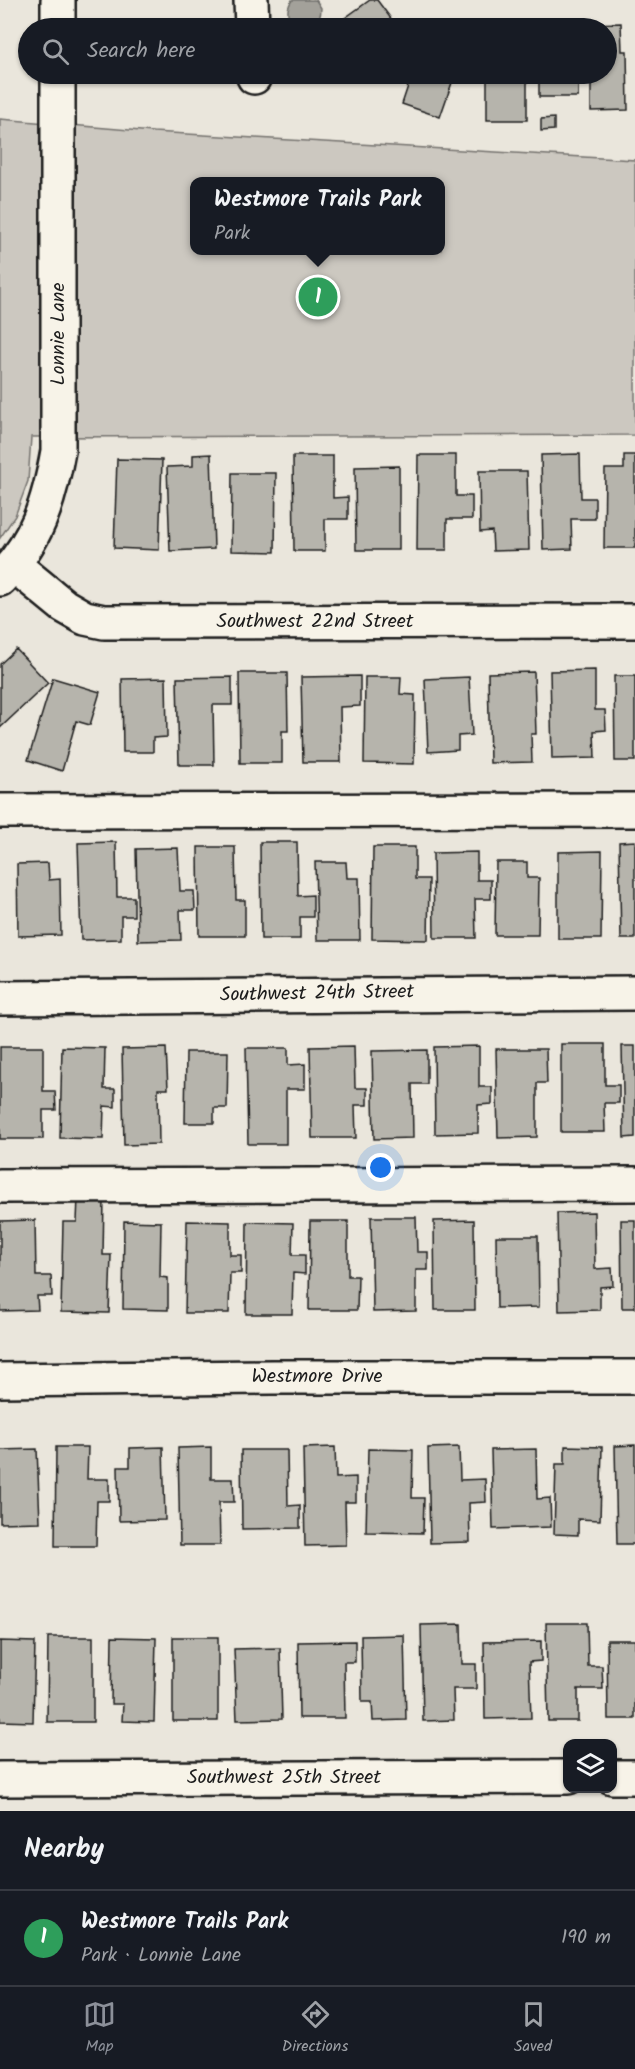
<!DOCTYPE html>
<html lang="en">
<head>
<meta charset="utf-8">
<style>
  :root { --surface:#171b24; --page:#242831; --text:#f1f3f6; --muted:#9ea1a6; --line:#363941; --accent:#8c9099 }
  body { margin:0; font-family:Kalam,sans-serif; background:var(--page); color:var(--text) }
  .controls { position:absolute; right:18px; bottom:18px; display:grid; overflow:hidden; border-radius:12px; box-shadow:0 2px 4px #0004 }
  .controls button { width:54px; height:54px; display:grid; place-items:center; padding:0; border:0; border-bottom:2px solid var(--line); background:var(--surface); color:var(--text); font:30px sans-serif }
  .you { position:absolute; left:381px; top:1168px; width:21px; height:21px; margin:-15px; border:4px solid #fff; border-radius:50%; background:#1a73e8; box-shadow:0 0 0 9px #1a73e833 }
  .badge { display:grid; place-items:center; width:39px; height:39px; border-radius:50%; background:var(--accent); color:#fff; font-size:20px; font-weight:700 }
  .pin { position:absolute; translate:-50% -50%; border:3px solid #fff; box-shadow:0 2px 6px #0006 }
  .popup { position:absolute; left:190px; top:177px; width:255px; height:78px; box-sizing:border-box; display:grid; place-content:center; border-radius:12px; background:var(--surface); filter:drop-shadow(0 2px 4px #0005); font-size:20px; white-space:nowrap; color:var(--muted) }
  .popup b { font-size:22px; color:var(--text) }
  .popup::after { content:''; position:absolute; left:50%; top:100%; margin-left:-12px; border:12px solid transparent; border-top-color:var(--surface) }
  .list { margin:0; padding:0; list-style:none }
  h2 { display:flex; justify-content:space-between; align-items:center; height:78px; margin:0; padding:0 24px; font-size:26px }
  h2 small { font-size:20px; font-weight:400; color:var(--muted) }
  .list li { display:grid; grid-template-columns:39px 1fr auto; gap:18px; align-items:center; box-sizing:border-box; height:96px; padding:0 24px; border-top:2px solid var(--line) }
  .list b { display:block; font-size:22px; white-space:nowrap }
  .list p { margin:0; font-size:20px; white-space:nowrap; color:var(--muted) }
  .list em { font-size:20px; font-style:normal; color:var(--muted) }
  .icon { flex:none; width:33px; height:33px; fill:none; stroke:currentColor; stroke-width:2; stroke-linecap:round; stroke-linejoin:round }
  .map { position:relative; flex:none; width:635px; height:1811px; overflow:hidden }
  .search { position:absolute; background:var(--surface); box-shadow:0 2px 4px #0004; left:18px; right:18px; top:18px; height:66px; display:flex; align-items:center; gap:15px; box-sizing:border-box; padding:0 21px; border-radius:33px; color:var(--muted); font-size:22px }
  .sheet { height:174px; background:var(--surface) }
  nav { display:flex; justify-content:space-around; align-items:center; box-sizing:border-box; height:84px; border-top:2px solid var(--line); background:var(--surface); font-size:16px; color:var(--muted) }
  nav a { display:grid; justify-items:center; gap:3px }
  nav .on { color:var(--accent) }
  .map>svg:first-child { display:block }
  .green { fill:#ccc8c0; stroke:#74726e; stroke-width:1.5; fill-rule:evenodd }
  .water { fill:#a3a19a; stroke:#6d6c68; stroke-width:1.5 }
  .building { fill:#b6b4ac; stroke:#1c1c1c; stroke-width:1.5 }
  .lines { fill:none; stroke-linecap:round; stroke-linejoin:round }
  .minor-casing { stroke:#1c1c1c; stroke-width:38 }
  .minor { stroke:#f7f3e8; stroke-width:33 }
  .labels { text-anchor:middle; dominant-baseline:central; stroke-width:4.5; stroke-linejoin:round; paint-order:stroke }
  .street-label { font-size:20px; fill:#1c1c1c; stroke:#f7f3e8 }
</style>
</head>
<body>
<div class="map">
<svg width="635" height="1811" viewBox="0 0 635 1811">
  <rect width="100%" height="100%" fill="#eae6dc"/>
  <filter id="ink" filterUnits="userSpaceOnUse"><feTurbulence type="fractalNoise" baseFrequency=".0167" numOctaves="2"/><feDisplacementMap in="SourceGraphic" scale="12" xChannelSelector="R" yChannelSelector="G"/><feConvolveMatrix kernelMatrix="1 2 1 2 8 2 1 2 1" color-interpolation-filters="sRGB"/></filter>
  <g filter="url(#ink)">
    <!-- green -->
    <path class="green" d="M0,119l153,13 482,28v275l-604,2 -3,44 -13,35 -15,22zM195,182h246v68h-246z"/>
    <!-- water -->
    <path class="water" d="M292,0h24l5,8c0,33 -47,19 -29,-8z"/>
    <!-- building -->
    <path class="building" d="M370,0h7l18,24 -7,4h-57z
      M539,23h33v5h-33z
      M621,23l1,28h5l1,59 -37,1v-37h15v-46h-16v-4z
      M412,74h43l-15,43 -38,-13z
      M487,74h40v46h-40z
      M539,74h39v23h-39z
      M554,118v12l-13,1v-12z
      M211,454l3,95 -44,2 -3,-84 26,-1v-11z
      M580,454l1,44h14v21h-24l1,30 -29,1 -2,-95z
      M418,455h38v41h16v23h-25v31h-30z
      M624,455h11v93h-31l1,-79h19z
      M293,456h40v42l15,-1v22h-23v32h-31z
      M117,459l45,1 -3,90 -45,-2z
      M399,466v84h-43l-1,-83z
      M479,471h48l2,79 -36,1 -1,-20 -12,1z
      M232,473h44l-1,79 -44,-1z
      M16,649l32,34 -48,45v-64z
      M595,670v40h10l1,20 -12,1 1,27 -43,1 -2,-88z
      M534,672l2,62h-5l1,28 -42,1 -2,-90z
      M239,673h48l1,58h-6v32h-42z
      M360,676v30l-20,1 1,55h-38l-2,-85z
      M614,676h21v85h-20z
      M232,677v28h-19l1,60h-35l-2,-87z
      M365,677h36l-1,17 15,1 -1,69 -50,-1z
      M469,677l3,58 -14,1v14l-30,2 -3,-73z
      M53,678l47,14 -10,33 -14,-4 -14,50 -34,-11z
      M166,678l1,59 -14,1v14h-30l-1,-73z
      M635,841v98h-14l-2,-97z
      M116,842l1,55h17v19h-13v23l-40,1 -3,-97z
      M260,842h37l1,54 15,-1v22h-13v22h-39z
      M198,847h37l1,53h9v36h-46z
      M373,847h42v32h14l-1,61 -56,-1z
      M178,848l2,43h14l1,19h-15l1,30 -43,1 -2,-92z
      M602,851l-1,88h-43v-87z
      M477,852v28h14v19h-16l1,39h-42l-1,-85z
      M315,862h31l1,16h12l1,62h-43z
      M496,862h31v16h12l-1,57h-43z
      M48,863l1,17 11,-1 1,56 -43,1 -1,-72z
      M561,1044h44v41h14v18h-15l1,29h-44z
      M354,1046l1,42h12v17h-12l1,33h-44l-2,-91z
      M479,1046v41h13v17l-14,1v28l-43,1 -1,-87z
      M622,1046h13v91l-11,1z
      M0,1047h43v44h12l1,19h-13v29h-43z
      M62,1047l43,1 -1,41h11v18l-11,-1 -1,33 -43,-1z
      M166,1048l2,41h-10l1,55 -35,1 -2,-96z
      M246,1048h42v17l17,-1v25h-19v55h-38z
      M496,1049h50l1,34h-10v54l-39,1z
      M427,1050v34h-15l1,54 -39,1 -2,-88z
      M186,1052h42l-1,56h-13v15h-29z
      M78,1197h26l-1,58h8l-2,58 -48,-1 2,-90h14z
      M594,1212l1,57 17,-1 1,18 -13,1v23l-41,1 -2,-98z
      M371,1217h45l1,35h11v18h-12v41l-43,1z
      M35,1220l1,56h15l1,20h-15l1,14 -38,1v-90z
      M474,1220l1,90h-40l-1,-89z
      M621,1220h14v88h-13z
      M124,1221l37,1 -1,55 8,1v32l-45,-1z
      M187,1221l43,1v33h11v18h-11l-1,40h-44z
      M310,1221h38v55h10l-1,34h-48z
      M247,1222l46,1 -1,32h13v19l-12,-1 -1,41h-46z
      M496,1236h42l1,71 -42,1z
      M635,1445v99h-18l-2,-98z
      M565,1446l37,1 -2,73 -22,-1v16l-24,-1 2,-70h9z
      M56,1447h32l-1,32h22v22h-12l-1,45h-41z
      M163,1447l2,73 -46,1 -1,-54h12v-19z
      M211,1447v32h22l1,23h-15l1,43h-40l-2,-97z
      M335,1447l1,31 20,-1v25h-11l1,43 -41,1 -2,-98z
      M459,1447l1,33 25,-1 1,23 -17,1 1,39 -40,1 -2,-95z
      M37,1449l3,73 -40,1v-73z
      M368,1449l45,1 -1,48h12l-1,35 -57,-1z
      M536,1449l1,50 13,-1 1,29 -58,2 -2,-79z
      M241,1450h46l1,56 12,-1v23l-58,1z
      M546,1623h41l1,43h14l1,23h-25v32h-30z
      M461,1624l1,40h14v25h-23l1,31 -31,1 -2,-96z
      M404,1635l2,85 -33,1 -1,-19h-10l-1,-66z
      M48,1637h45v85h-46z
      M112,1637l44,1 -2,84 -32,-1 1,-17h-12z
      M173,1637h45v84h-45z
      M607,1640h28v79h-27z
      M0,1641l35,1 -2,80 -33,-1z
      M355,1641v21h-11l1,56h-46l-1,-76z
      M541,1641v20l-12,1 2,56 -46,1 -1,-77z
      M280,1648l2,71 -45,1 -3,-71z"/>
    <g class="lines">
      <!-- minor casing -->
      <g class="minor-casing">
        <path id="minor" d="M58,0v28
          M251,0l1,28
          M254,74v3
          M14,565l50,41 21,12 19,4 531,-1
          M0,579c37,-38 49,-77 58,-128v-377
          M0,811l635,-1
          M0,998l635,-5
          M0,1186l635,-2
          M0,1380l273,-3h362
          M612,1777h23
          M0,1779l568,-2"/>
      </g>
      <!-- minor -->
      <use href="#minor" class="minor"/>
    </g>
  </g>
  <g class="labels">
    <!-- street labels -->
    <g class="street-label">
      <text transform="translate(59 334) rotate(-90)">Lonnie Lane</text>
      <text x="315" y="622">Southwest 22nd Street</text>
      <text transform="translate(317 994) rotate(-1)">Southwest 24th Street</text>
      <text x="317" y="1377">Westmore Drive</text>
      <text x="284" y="1778">Southwest 25th Street</text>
    </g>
  </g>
</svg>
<div class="controls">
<button><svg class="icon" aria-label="layers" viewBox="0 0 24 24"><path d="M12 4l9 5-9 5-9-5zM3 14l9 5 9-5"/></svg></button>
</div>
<div class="you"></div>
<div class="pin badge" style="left:318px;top:297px;background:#2e9e5b">1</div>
<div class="popup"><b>Westmore Trails Park</b>Park</div>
<div class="search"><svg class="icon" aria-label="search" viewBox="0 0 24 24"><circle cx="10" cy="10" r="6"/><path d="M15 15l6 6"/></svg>Search here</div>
</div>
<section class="sheet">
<h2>Nearby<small></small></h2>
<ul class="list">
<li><span class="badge" style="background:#2e9e5b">1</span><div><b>Westmore Trails Park</b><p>Park · Lonnie Lane</p></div><em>190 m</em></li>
</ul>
</section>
<nav>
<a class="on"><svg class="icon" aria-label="map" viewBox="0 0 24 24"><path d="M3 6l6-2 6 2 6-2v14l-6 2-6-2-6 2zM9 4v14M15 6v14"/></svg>Map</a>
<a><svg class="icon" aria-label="directions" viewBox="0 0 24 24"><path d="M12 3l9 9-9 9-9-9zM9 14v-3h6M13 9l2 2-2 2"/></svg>Directions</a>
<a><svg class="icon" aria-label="saved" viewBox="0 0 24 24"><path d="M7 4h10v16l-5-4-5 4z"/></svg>Saved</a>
</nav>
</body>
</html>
